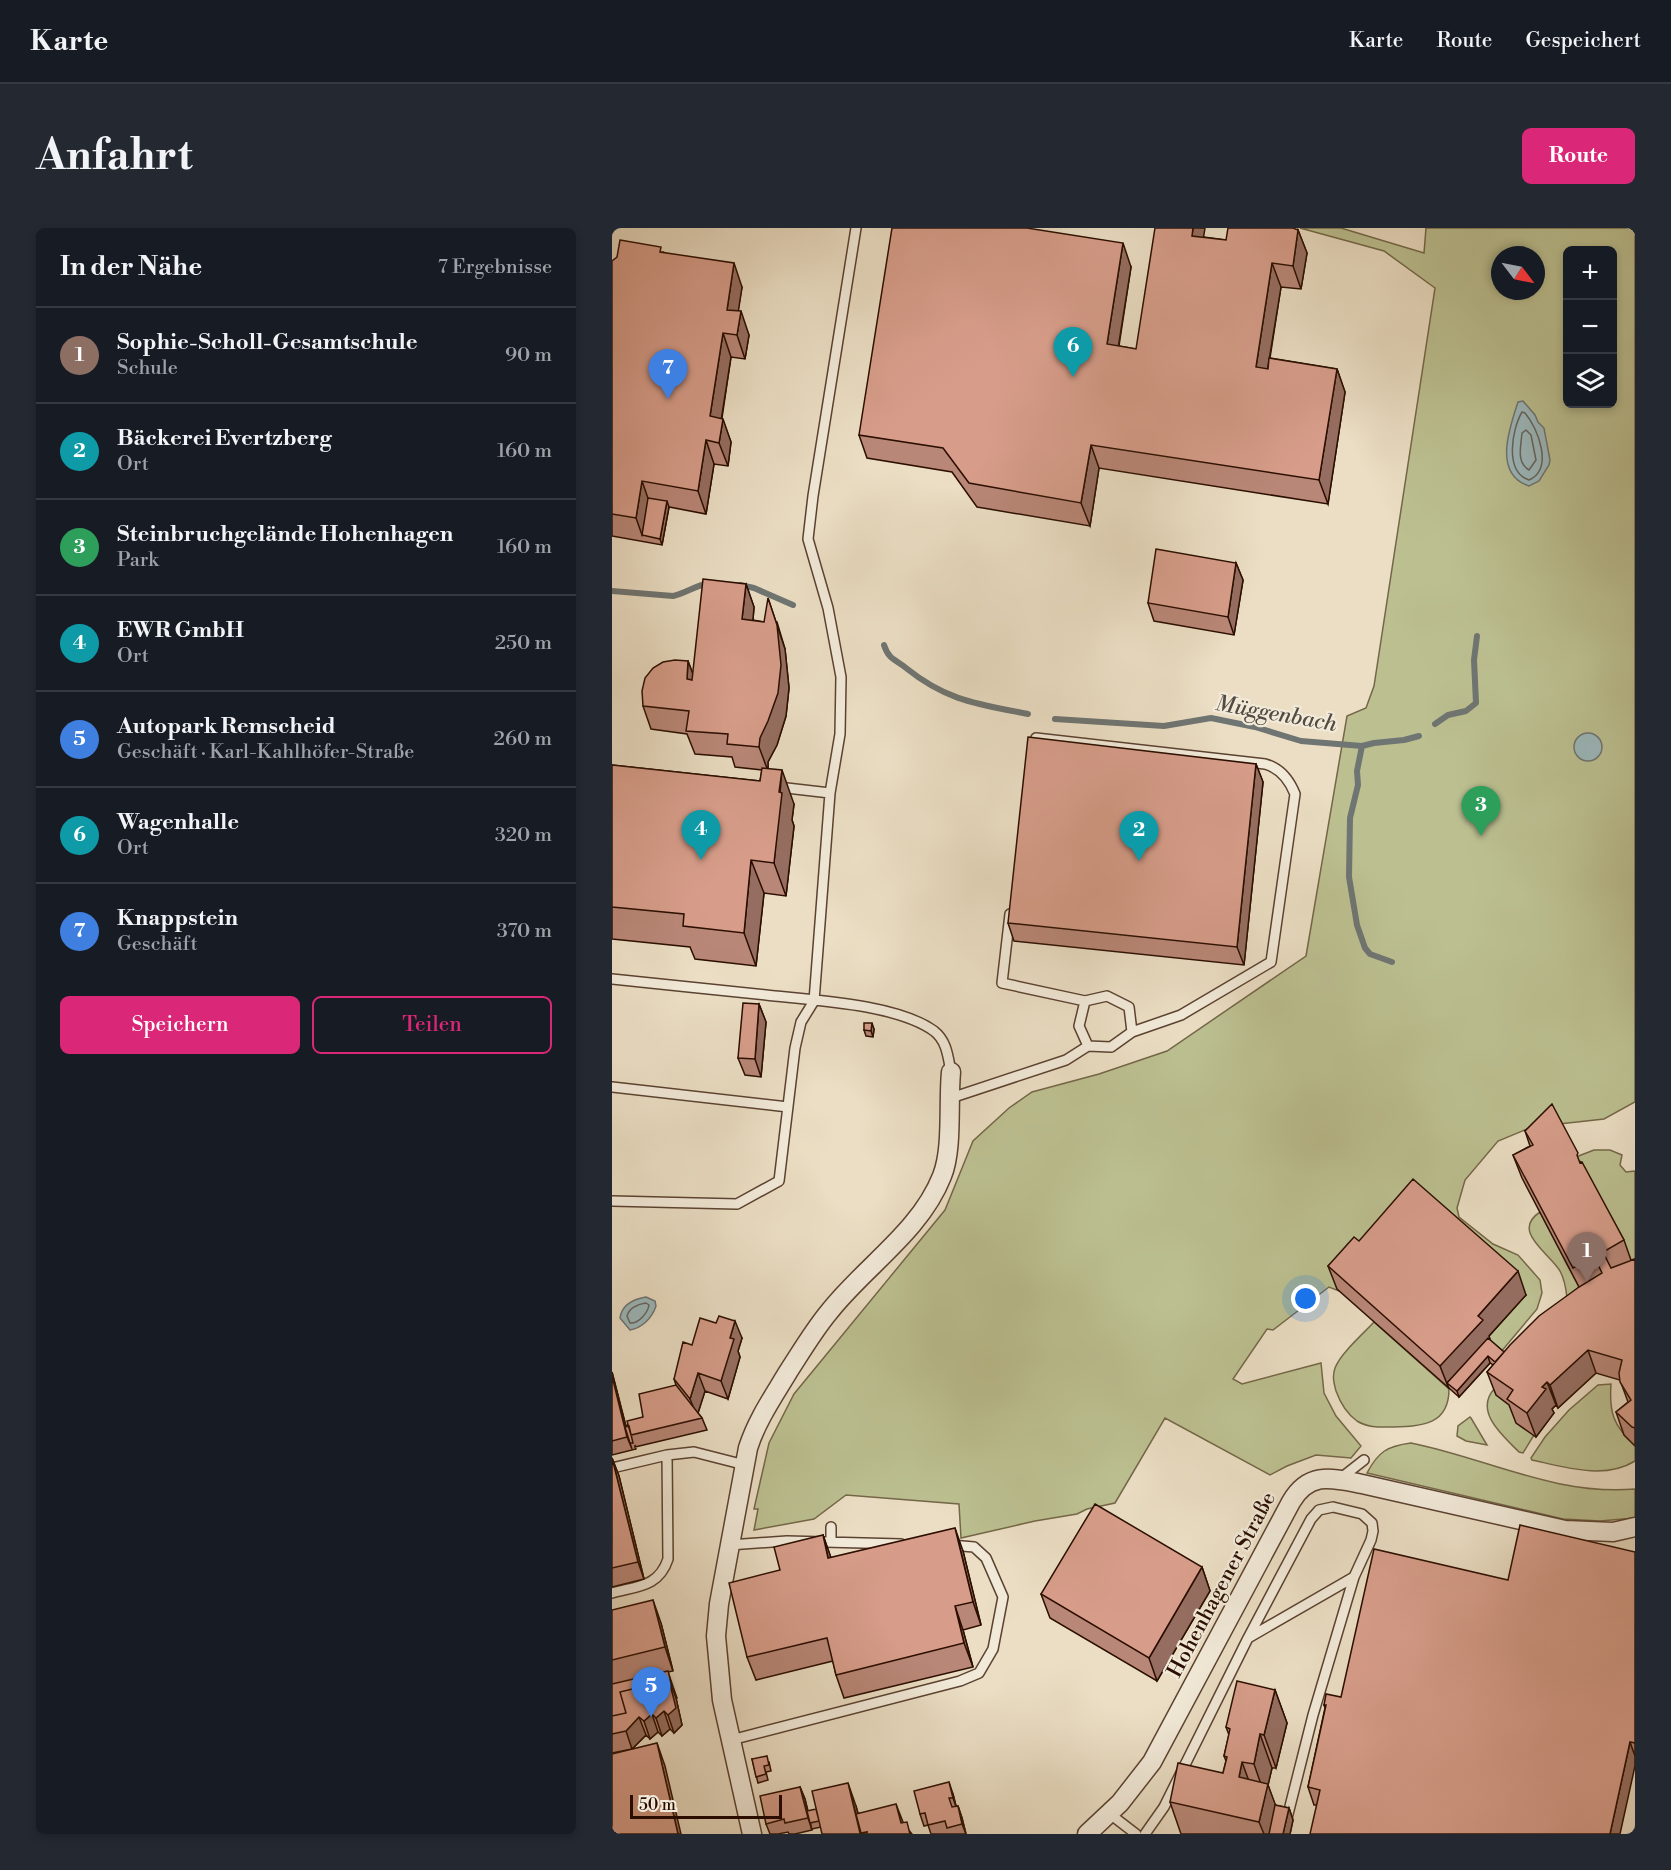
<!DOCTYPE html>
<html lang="de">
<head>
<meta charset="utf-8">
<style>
  :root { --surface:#171b24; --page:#242831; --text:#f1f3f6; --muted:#9ea1a6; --line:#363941; --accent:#db2777 }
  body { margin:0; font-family:"Libre Bodoni",serif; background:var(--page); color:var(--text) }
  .controls { position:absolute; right:18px; top:18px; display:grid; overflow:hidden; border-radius:9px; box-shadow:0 3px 9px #0003 }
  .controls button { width:54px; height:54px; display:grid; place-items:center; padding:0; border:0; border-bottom:2px solid var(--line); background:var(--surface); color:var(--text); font:30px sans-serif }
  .compass { position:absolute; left:879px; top:18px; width:54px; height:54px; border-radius:50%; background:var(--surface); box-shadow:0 3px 9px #0003; rotate:122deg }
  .scale { position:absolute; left:18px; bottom:15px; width:152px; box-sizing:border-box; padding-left:6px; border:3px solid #2b0e00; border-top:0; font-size:16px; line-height:21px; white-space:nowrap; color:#2b0e00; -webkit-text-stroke:4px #f2ead9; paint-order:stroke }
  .you { position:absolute; left:694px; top:1071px; width:21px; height:21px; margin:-15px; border:4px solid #fff; border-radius:50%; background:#1a73e8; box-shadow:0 0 0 9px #1a73e833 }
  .badge { display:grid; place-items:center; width:39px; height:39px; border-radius:50%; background:var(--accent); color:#fff; font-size:20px; font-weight:700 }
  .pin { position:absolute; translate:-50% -50px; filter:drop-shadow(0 2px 3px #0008) }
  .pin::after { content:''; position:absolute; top:32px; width:21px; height:18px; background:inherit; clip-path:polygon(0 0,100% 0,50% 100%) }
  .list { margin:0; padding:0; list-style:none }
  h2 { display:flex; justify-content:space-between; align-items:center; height:78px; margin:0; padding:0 24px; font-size:26px }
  h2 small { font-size:20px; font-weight:400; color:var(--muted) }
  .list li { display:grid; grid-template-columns:39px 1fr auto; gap:18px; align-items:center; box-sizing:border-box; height:96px; padding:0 24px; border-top:2px solid var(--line) }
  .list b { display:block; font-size:22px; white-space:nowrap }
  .list p { margin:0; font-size:20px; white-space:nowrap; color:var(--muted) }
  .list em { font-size:20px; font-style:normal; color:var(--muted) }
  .actions { display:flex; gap:12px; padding:18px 24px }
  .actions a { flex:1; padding:14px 0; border:2px solid var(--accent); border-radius:9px; text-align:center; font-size:21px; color:var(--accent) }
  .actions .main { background:var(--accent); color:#fff }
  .icon { flex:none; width:33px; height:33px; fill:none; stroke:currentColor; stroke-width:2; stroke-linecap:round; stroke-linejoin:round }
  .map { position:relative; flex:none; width:1023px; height:1606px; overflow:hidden; border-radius:9px }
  header { display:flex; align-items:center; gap:36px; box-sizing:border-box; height:84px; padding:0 30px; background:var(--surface); border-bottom:2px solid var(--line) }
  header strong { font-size:28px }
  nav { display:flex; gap:33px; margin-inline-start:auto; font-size:21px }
  .intro { display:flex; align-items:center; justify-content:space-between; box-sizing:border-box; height:144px; padding:0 36px }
  h1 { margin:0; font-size:42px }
  .button { padding:15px 27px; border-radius:9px; background:var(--accent); color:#fff; font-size:21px; font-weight:700 }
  main { display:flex; gap:36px; padding:0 36px }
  aside { flex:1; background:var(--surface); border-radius:9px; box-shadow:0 3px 9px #0003 }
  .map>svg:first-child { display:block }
  .green { fill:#bcc091; stroke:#746748; stroke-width:1.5; fill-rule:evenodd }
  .water { fill:#9cb9be; stroke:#6f7572; stroke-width:1.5 }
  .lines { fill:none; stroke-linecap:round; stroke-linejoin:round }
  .shore { stroke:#64645f; stroke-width:1.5 }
  .stream { stroke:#6f7572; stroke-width:6 }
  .lane-casing { stroke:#5b4231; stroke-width:12 }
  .street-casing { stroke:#5b4231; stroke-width:21 }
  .lane { stroke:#f2ead9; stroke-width:9 }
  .street { stroke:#f2ead9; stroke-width:18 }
  .wall { fill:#b98777; stroke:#2b0e00; stroke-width:1.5 }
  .shaded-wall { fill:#966e61; stroke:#2b0e00; stroke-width:1.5 }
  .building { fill:#d79d8a; stroke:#2b0e00; stroke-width:1.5 }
  .labels { text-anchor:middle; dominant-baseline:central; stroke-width:4.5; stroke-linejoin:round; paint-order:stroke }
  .street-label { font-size:21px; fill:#2b0e00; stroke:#f2ead9 }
  .water-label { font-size:22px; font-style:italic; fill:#534a42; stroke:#f2ead9 }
</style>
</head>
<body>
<header>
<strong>Karte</strong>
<nav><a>Karte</a><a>Route</a><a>Gespeichert</a></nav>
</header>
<div class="intro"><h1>Anfahrt</h1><a class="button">Route</a></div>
<main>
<aside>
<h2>In der Nähe<small>7 Ergebnisse</small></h2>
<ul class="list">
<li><span class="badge" style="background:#8d6e63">1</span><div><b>Sophie-Scholl-Gesamtschule</b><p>Schule</p></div><em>90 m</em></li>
<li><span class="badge" style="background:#0f9aa8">2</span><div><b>Bäckerei Evertzberg</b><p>Ort</p></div><em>160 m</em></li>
<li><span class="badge" style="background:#2e9e5b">3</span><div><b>Steinbruchgelände Hohenhagen</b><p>Park</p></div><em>160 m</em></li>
<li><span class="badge" style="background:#0f9aa8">4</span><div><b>EWR GmbH</b><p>Ort</p></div><em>250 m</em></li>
<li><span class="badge" style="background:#3f7fe0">5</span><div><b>Autopark Remscheid</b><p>Geschäft · Karl-Kahlhöfer-Straße</p></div><em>260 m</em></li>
<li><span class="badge" style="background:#0f9aa8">6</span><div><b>Wagenhalle</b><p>Ort</p></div><em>320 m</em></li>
<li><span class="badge" style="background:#3f7fe0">7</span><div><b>Knappstein</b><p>Geschäft</p></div><em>370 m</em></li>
</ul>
<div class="actions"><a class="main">Speichern</a><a>Teilen</a></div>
</aside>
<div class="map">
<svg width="1023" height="1606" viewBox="0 0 1023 1606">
  <rect width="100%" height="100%" fill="#ebdec4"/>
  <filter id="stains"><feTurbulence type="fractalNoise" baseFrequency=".00333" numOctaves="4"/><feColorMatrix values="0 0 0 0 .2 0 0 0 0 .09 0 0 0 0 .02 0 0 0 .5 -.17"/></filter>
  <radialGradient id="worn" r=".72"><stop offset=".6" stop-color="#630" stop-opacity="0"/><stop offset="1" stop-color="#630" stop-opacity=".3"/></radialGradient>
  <!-- green -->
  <path class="green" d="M688,0h41l83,25 2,-25h205l4,2v872l-31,17 -72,8 -34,14 -33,39 -8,28 2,9 34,27 25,11 22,25 2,13 -5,16 -37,44 -171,-66 -56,43 -6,-1 -34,50 9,5 79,-21 3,30 12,23 25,30 -10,12 -35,-3 -29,11 -17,9 -105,-57 -50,85 -28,6 -10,5 -42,7 -74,17 -2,-34 -113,-9 -32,24 -60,11 4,-21h-4l15,-66 25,-49 151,-184 28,-69 36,-33 23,-16 67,-18 68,-23 139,-95 41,-240 19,-8 8,-22 61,-398 -51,-37zM956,22h44v154h-44zM888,27h36v36h-36z
    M982,922h16l12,5 -2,10 6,7 9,-1v114l-59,-128z
    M928,984l41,79 -14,7c-1,-10 -2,-18 -7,-27 -12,-19 -49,-40 -20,-59z
    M762,1094l75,67c0,36 -27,37 -56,38 -12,0 -25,1 -36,-6 -10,-7 -17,-19 -21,-30 -2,-8 -4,-14 -1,-23 6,-15 28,-34 39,-46z
    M999,1156c-2,28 2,42 24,61v16c-30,19 -71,6 -103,-1l-1,-2 14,-21 24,-27 29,-25z
    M883,1160l26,26 13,21 -11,18 -4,-1c-16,-16 -46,-41 -24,-64z
    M858,1189l1,1 16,27 -21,-4 -9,-5 1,-10z
    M799,1215c75,15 145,53 224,46v29l-35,3 -37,-2 -196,-46c11,-21 20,-27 44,-30z"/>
  <!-- water -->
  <path class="water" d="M911,173l12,14 3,7 6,6 6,32 -1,5 -10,16 -10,5c-36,-12 -20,-57 -11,-84z
    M962 519a14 14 0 1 1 28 0a14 14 0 1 1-28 0Z
    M34,1069l9,4 1,5c-4,12 -14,22 -26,24l-10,-12c2,-14 14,-19 26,-21z"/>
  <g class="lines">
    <!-- shore -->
    <path class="shore" d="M910,184l3,1c13,15 29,56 4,67 -25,-8 -17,-51 -7,-68z
      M914,202l5,5 5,25 -7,10c-13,-8 -8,-24 -7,-37z
      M34,1075l3,2c-1,7 -10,19 -19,18l-3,-7c2,-8 11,-12 19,-13z"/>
    <!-- stream -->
    <path class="stream" d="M128,357l14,3 39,17
      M0,363l61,5c13,-3 23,-11 37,-13
      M272,417c5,15 11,14 22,23 41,33 72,36 122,46
      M443,491l109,7 47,-8 44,9 46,14 61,5 12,-3 30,-3 15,-4
      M823,496l13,-9 18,-4 10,-8 -2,-43 3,-24
      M750,518l-5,25 1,14 -8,33 -1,59 8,48 8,23 5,6 22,8"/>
    <!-- lane casing -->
    <g class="lane-casing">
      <path id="lane" d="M424,510l229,26c15,4 24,15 30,30l-24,168 -90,53 -49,17
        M218,565l10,-59 1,-57 -13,-69 -20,-69 5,-43 43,-268
        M398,686l-8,69 83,18
        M0,751c51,5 103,11 154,16 46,5 131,9 168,36 13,10 14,26 17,41
        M0,859l176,20
        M336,871l118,-39 22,-14 23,1 21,-15 -3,-25 -22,-11 -22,5 -6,25 9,20
        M0,973l125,3 42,-23 16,-133 6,-26 13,-21 16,-208 -52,-6
        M0,1240l55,-13
        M729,1250l23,-18
        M219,1299v15
        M117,1317l58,-4 114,3
        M0,1365c25,-7 47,-6 56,-34l-1,-104 27,-3 51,13
        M119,1512l229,-59 19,-8 14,-24 10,-52 -17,-39 -12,-11 -23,-2
        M498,1586l26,20
        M533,1606l19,-27 84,-169 63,-119 8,-9 14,-3 29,7 10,9 1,8 -2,9 -17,37 -106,61
        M671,1606l30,-119 41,-138"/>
    </g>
    <!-- street casing -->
    <g class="street-casing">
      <path id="street" d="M140,1606l-30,-134 -6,-64 3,-32 29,-156c9,-28 25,-51 40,-76 13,-20 26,-42 41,-60 36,-46 91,-80 113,-136 11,-27 6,-73 9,-104
        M475,1606l33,-31 32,-41 139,-260c18,-31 41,-24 71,-18l203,46 48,2 22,-5"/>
    </g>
    <!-- lane -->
    <use href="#lane" class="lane"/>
    <!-- street -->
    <use href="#street" class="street"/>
  </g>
  <!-- wall -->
  <path class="wall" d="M686,2l9,23 -6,36 -20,-2 -11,71 67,11 8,23 -17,112 -229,-36 -9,58 -113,-19 -25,-35 -85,-14 -8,-23 272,-168 -12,79 17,3 68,-112 22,3z
    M51,24l79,35 -4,24 11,24 -4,24 -14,-2 -9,61 9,24 -3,24 -14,-2 -8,50 -37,-7 -7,38 -50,-9v-275z
    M624,335l7,17 -9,55 -80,-14 -6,-18z
    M134,356l8,23 -1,13 11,2h13l8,27 4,39 -3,28 -9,29 -9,17v7l26,35 -2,16 2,6 -8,70 -22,-3 -8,73 -61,-7 -5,-12 -78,-8v-174l148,16 2,-11 -27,-3 -3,-10 -37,-3 -8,-20 -36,-5 -8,-23 45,-45 5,13z
    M644,536l7,18 -19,183 -230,-24 -6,-18z
    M147,776l7,18 -5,55 -16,-2 -7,-17z
    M262,801l-1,8 -7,-1 -2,-6z
    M913,903l56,31 43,78 7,20 4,-1v187l-11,-11 -8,-23 12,-10 -8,-22 -24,-7 -38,35 -2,-3 -4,4 2,4 -18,24 -20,-14 -7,-18 -13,-10 -9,-23 6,-7 -3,-2 -31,34 -122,-108 -9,-23 31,-25 167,54 -37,41 1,4 14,12 75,-65 -57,-109 -9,-23 17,-9z
    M130,1110l-4,13 2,6 -12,42 -23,-8 -7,22 4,5 5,12 -72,17v-2l1,4 -24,6v-83l14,54 17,-9 33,-32 -2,-6 18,-34z
    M0,1230l7,18 25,103 -32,8z
    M211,1307l8,23 132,-7 18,74 -18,5 10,37 -129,31 -8,-23 -3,-14 -77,19 -9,-23 33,-87z
    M1023,1324v214l-318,39h-3l-6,-18 17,-79 -1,-3 17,-8 167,-117z
    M590,1339l8,24 -53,90 -107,-63 -9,-24z
    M0,1382l49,13 12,48 -5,1 9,26h-1l6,27 -8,8 -4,-4 -8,7 -4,-4 -8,7 -4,-4 -14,14 -20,4z
    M663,1462l12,33 -11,45h-4l-4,17 7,20 14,3 4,12 -3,14h-109l-11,-32 53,-29 3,-12 -2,-5 5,-21 -3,-8z
    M140,1531l17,3 2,9 -5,1 2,8 -10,3z
    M188,1559l5,12 3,12 48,-5 2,7 45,10 9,11 -91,-7 -9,2 -1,-1 1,2 -17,4h-6l-1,-2 -10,2h-8l-4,-10z
    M341,1566l3,12h2l4,12 4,16h-35l-3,-9 -4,1 -4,-12z"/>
  <!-- shaded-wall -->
  <path class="shaded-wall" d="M581,0h12l-5,31 -8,-23z
    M686,2l9,23 -6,36 -8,-23z
    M511,15l8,24 -16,100 -8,-23z
    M122,35l8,24 -7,46 -8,-23z
    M660,35l9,24 -17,104 -8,-24z
    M129,83l8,24 -4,24 -8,-24z
    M111,105l8,24 -13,83 -8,-24z
    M725,141l8,23 -17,112 -9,-24z
    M111,191l8,23 -3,24 -9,-23z
    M94,212l8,24 -8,50 -8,-23z
    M479,217l8,23 -9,58 -9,-23z
    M30,253l8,23 -8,31 -6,-17z
    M55,273l2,6 -7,38 -2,-6z
    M624,335l7,17 -9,55 -6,-18z
    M134,356l8,23 -3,35 -9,-23z
    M156,370l17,51 4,39 -3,28 -9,29 -9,17v9l-9,-24z
    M76,433l9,24 -10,-6z
    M644,536l7,18 -19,183 -7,-18z
    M170,542l12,34 -2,16 2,6 -8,70 -12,-33z
    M139,632l13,33 -8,73 -12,-33z
    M147,776l7,18 -5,55 -6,-18z
    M260,795l2,6 -1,8 -2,-6z
    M906,1043l8,24 -37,41 2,7 -44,40 2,6 -9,-23 38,-50z
    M123,1093l7,17 -4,13 2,6 -12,42 -7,-18 9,-43z
    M976,1122l8,23 -38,35 -8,-23z
    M876,1128l2,7 -31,34 -2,-6z
    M0,1144l18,71 2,6 -5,-12 -15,-61z
    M86,1145l7,18 -8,25 -7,-17z
    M935,1154l9,23 -4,4 2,4 -18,24 -9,-24 15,-26z
    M0,1230l7,18 25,103 -6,-17z
    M343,1300l8,23 18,74 -8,-23z
    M211,1307l8,23h-3z
    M590,1339l8,24 -53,90 -8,-23z
    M41,1372l8,23 12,48 -8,-24z
    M343,1378l8,24 10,37 -9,-24z
    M57,1452l7,18 6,27 -8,8 -6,-18z
    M663,1462l12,33 -11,45 -12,-33z
    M52,1483l6,18 -8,7 -6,-18z
    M40,1486l6,18 -8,7 -6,-18z
    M27,1489l7,18 -14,14 -6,-18z
    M648,1506l12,34 -4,17 12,32 -4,17h-12l-5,-12 6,-26 -11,-32z
    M1018,1514l5,14v10l-15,68h-10z
    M45,1515l8,23 16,68h-3z
    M630,1534l12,33 -15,-18z
    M337,1554l4,12 4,16 -4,-12z
    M236,1555l8,23 7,28h-2z
    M188,1559l5,12 7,31 -4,-12z
    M284,1576l7,18 3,12 -5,-11z
    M346,1578l4,12 4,16 -4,-10z
    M677,1580l4,12 -3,14h-7z"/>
  <!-- building -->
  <path class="building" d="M280,0h135l96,15 -16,101 29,5 19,-121h38l-1,8 34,4 2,-12h65l5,2 -5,36 -21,-3 -16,104 12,2 1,-11 68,11 -18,111 -228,-35 -10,58 -112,-20 -26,-35 -84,-13z
    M8,12l41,7 -1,5 74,11 -7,47 14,1 -4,24 -14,-2 -13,83 13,3 -4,24 -13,-3 -8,51 -56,-10 -6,37 -24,-4v-253l5,-4z
    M36,270l19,3 -7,38 -18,-4z
    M544,321l80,14 -8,54 -80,-14z
    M91,351l43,5 -4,35 22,3 4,-24 9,27 4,40 -3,28 -10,28 -8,17 -1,9 -32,-3 1,-10 -42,-3 3,-20 -46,-5 -1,-15 3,-13 8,-10 10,-6 12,-2 13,1 -1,18 5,1z
    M416,509l228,27 -19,183 -229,-24z
    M0,537l148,16 2,-13 20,2 -3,22 3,1 -8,70 -23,-3 -7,73 -61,-7 1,-12 -72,-7z
    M131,775l16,1 -4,55 -17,-1z
    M252,795h8l-1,8 -7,-1z
    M940,876l26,49 -1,2 3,8 2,-1 42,78 -21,12 8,16 24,-9v169l-3,-1 -16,-15 15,-12 -11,-18 -1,-9 3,-13 -34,-10 -38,35 -3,-3 -5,5 4,2 -19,24 -20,-14 6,-9 -26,-18 23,-27 29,-29 40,-29 23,-14 -8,-17 -21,12 -60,-113 20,-10 -8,-14z
    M801,951l105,92 -40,45 5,4 -43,46 -112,-100 26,-29 5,4z
    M107,1088l16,5 -5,17 4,1 -13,42 -23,-8 -8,26 -16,-20 9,-37 9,3 8,-27 16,5z
    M876,1110l16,14 -9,10 -7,-6 -31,35 -10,-8z
    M0,1148l15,61 -15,4z
    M64,1157l26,33 -71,17 -4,-14 16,-4 -4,-23z
    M17,1198l4,17h-3l-5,-16z
    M0,1230l26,104 -26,6z
    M483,1276l107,63 -53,91 -108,-64z
    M908,1297l115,27v191l-5,-1 -20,92h-300l10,-44 -12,-3 18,-82h-2l2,-11 15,3 33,-148 134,31z
    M343,1300l18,74 -18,4 9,37 -128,32 -9,-37 -80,19 -18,-74 51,-13 -6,-23 49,-12 5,23z
    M41,1372l12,47 -53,13v-50z
    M56,1443l4,15h-1l-2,-6 -49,12 6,21 -14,3v-32z
    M57,1452l7,28 -8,7 -4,-4 -8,7 -4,-4 -8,7 -5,-4 -13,14 -14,3v-18l14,-3 -6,-21z
    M625,1453l38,9 -11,45 -4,-1 -6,30 -12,-2 -3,15 29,7 -9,38 -89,-20 8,-39 45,10 4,-16 -3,-1 6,-27 -4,-2z
    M45,1515l21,91h-66v-80z
    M155,1528l2,9 -5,1 2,8 -10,3 -4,-18z
    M337,1554l4,16h-4l3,9 6,-1 4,18 -15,4 -2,-7 -17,4 -3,-12 -5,1 -6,-23z
    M236,1555l12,50 7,-1v2h-45l-10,-43z
    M188,1559l8,31 -23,5 -1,-4 -18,5 -6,-28z
    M284,1576l5,19 6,-1 3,12h-43v-2l-6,1 -5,-19z
    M663,1577l14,3 -6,26h-14z
    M204,1581l3,12 -9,2 -3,-12z"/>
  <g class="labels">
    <!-- street labels -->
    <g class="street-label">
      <text transform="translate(610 1357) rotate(-62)">Hohenhagener Straße</text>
    </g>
    <!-- water labels -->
    <g class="water-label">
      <text transform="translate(664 486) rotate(10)">Müggenbach</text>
    </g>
  </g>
  <rect width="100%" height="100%" filter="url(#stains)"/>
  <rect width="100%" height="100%" fill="url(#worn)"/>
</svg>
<div class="controls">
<button>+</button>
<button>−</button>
<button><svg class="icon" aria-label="layers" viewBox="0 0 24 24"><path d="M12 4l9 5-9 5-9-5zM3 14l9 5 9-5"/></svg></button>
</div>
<svg class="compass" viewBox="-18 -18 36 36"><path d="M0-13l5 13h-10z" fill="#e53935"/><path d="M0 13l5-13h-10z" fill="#9ea1a6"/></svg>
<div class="scale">50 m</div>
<div class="you"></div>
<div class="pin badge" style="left:975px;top:1054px;background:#8d6e63">1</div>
<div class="pin badge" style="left:527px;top:633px;background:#0f9aa8">2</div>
<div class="pin badge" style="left:869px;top:608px;background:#2e9e5b">3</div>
<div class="pin badge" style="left:89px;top:632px;background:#0f9aa8">4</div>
<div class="pin badge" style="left:39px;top:1489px;background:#3f7fe0">5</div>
<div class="pin badge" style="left:461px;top:149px;background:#0f9aa8">6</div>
<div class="pin badge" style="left:56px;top:171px;background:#3f7fe0">7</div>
</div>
</main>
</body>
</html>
